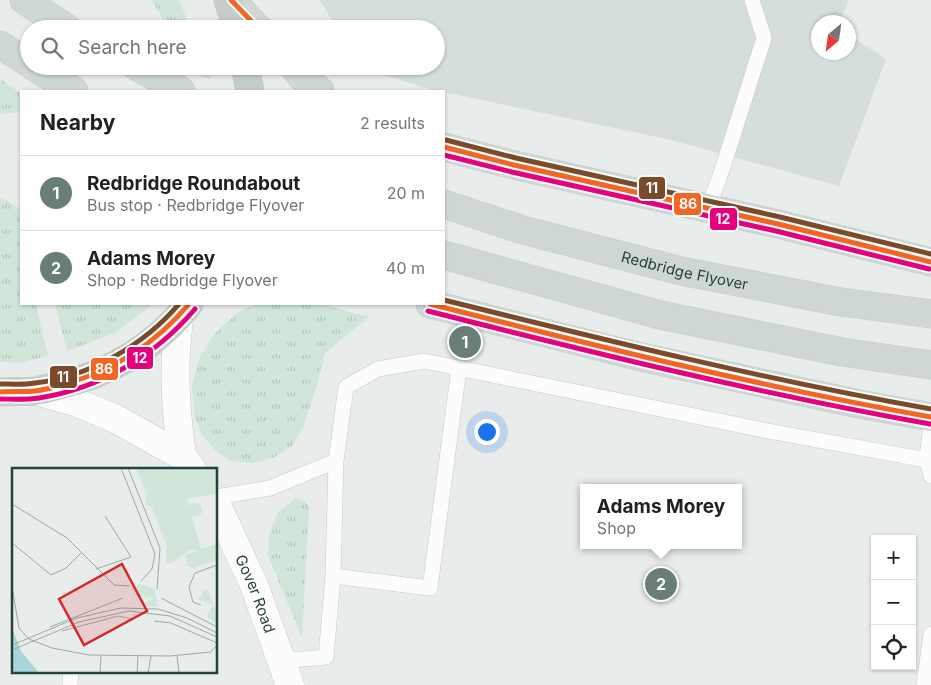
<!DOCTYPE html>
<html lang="en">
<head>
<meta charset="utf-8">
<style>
  :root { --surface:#fff; --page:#f6f6f6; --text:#202124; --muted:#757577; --line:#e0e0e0; --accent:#697e78 }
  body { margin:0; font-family:Inter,sans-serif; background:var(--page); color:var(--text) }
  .controls { position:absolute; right:15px; bottom:15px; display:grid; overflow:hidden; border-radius:0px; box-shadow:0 1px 4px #0004 }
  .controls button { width:45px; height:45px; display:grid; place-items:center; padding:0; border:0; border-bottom:1px solid var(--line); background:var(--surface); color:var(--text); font:25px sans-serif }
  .compass { position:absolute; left:811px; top:15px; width:45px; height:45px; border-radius:50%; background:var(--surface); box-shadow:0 1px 4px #0004; rotate:209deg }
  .you { position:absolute; left:486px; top:431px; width:18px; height:18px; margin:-12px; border:4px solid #fff; border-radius:50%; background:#1a73e8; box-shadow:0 0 0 8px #1a73e833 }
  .badge { display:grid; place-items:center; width:32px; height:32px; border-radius:50%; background:var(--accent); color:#fff; font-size:16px; font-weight:700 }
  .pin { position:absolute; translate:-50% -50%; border:2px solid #fff; box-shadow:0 1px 5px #0006 }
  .popup { position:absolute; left:580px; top:484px; width:162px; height:65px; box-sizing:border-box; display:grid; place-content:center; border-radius:0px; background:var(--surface); filter:drop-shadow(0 1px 4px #0005); font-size:16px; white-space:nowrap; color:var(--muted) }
  .popup b { font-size:19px; color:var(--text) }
  .popup::after { content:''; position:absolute; left:50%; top:100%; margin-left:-10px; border:10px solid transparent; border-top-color:var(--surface) }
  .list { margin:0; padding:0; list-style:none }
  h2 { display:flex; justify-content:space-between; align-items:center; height:65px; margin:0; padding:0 20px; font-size:21px }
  h2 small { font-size:16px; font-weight:400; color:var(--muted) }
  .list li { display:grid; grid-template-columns:32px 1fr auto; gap:15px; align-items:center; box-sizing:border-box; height:75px; padding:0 20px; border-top:1px solid var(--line) }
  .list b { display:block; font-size:19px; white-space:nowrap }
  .list p { margin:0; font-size:16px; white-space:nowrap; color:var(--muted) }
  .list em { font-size:16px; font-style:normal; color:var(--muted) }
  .icon { flex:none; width:28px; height:28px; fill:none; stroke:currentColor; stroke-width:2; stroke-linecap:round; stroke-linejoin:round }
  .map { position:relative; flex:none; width:931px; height:685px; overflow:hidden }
  .search { position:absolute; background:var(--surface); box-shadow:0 1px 4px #0004; left:20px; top:20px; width:425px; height:55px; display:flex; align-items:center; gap:12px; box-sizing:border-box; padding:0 18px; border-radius:28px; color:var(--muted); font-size:19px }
  .panel { position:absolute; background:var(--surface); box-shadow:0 1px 4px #0004; left:20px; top:90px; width:425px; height:215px; border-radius:0px }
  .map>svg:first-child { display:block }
  .built { fill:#d6dedb }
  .grass { fill:url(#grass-tufts) }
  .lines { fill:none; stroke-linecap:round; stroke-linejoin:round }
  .service-casing { stroke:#c5cac8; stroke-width:16 }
  .tertiary-casing { stroke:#c5cac8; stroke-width:29 }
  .primary-casing { stroke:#c3ccc9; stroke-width:29 }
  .trunk-casing { stroke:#c3ccc9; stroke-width:29 }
  .service { stroke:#fcfcfc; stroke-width:15 }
  .tertiary { stroke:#fcfcfc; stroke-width:28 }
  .primary { stroke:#cfd7d5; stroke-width:28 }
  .trunk { stroke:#c6cecc; stroke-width:28 }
  .bus-1-casing { stroke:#f7fbf9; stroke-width:9 }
  .bus-2-casing { stroke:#f7fbf9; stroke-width:9 }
  .bus-3-casing { stroke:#f7fbf9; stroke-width:9 }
  .bus-1 { stroke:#f26522; stroke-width:5 }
  .bus-2 { stroke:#e5007d; stroke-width:5 }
  .bus-3 { stroke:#7a4b2a; stroke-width:5 }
  .labels { text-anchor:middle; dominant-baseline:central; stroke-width:4; stroke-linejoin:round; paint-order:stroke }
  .street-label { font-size:15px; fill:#24423a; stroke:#f7fbf9 }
  .inset-road { fill:none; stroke:#9aa9a4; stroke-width:1 }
  .view { fill:#d62828; fill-opacity:0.15; stroke:#d62828; stroke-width:2.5 }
  .inset-edge { fill:none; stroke:#24423a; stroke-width:2.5 }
  .line-badge { stroke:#f7fbf9; stroke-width:2 }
  .badge-label { font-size:14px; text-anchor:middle; font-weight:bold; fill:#fff }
</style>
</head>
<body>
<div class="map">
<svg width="931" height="685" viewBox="0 0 931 685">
  <defs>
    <pattern id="grass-tufts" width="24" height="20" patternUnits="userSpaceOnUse" patternTransform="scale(1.25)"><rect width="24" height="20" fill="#d1e6d8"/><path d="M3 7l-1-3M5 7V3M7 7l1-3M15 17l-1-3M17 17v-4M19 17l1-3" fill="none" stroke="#b3c6ba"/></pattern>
  </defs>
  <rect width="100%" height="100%" fill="#e8edeb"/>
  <!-- built -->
  <path class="built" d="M320,0h529l-10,22h-21v30h30l1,-17 37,24 -47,127 -168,-46 -242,-51 -51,-16 -9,-7h67v-37h-99z"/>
  <!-- grass -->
  <path class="grass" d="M150,0h29l12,29h-22l-14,-23z
    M190,66h17l4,14 -17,-8z
    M0,79l21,14v19l-21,2z
    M0,197l21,12 -1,27 1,68h15l12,52 -28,7 -20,-1z
    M55,304h98l-38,29 -48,18z
    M260,304h61l48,13 -44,36 -8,32 -15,45 -10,16 -19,12 -20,5 -22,-2 -16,-11 -13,-15 -7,-17 -3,-32 7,-27 15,-25 27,-24z
    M296,498l8,3 5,6 -7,131 -34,-83 1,-20 9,-23z"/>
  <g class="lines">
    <!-- service casing -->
    <g class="service-casing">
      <path id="service" d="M708,209l14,-39 42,-132 -12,-38
        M927,460l4,16
        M216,497l54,-9 66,-27 10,-74 32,-18 46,-8 344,70 159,29 4,-36
        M333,576l97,12 29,-220
        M281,661l45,-4 7,-81 3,-115
        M70,685l1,-14
        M924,685l7,-51"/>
    </g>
    <!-- tertiary casing -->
    <g class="tertiary-casing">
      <g id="tertiary">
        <path d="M179,318c-6,50 -4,88 3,138"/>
        <path d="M36,391l42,12 38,16 66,37 10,13"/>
        <path id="s1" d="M216,503l38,82 36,100"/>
      </g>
    </g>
    <!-- primary casing -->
    <g class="primary-casing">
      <g id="primary">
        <path d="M24,0l44,29"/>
        <path d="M231,0l28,29"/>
        <path d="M0,45l29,18"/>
        <path d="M33,66l41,25"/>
        <path d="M136,66l45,25"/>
        <path d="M293,66l8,10 19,15"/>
        <path d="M444,147l70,18 264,59 153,38"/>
        <path id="s2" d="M444,204l79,26 158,41 160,31 90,12"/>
        <path d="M444,255l216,60 182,37 89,13"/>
        <path d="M430,304l211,53 218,47 72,13"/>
      </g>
    </g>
    <!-- trunk casing -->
    <g class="trunk-casing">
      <path id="trunk" d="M228,0l9,29
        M245,66l5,25
        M0,392c12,-1 23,0 35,-1 7,-1 15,-3 22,-5 52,-12 100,-40 132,-82"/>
    </g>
    <!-- service -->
    <use href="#service" class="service"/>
    <!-- tertiary -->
    <use href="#tertiary" class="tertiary"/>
    <!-- primary -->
    <use href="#primary" class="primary"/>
    <!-- trunk -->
    <use href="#trunk" class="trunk"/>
    <!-- bus-1 casing -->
    <g class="bus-1-casing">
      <path id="bus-1" d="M231,0l28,29
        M444,147l70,18 264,59 153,38
        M430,304c166,42 332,83 501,113
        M0,392c12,-1 23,0 35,-1 10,-1 20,-4 30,-7 50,-14 91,-41 124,-80"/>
    </g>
    <!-- bus-2 casing -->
    <g class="bus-2-casing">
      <path id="bus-2" d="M444,155l68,17 264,59 153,38
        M428,311c166,42 333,83 502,113
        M0,399c13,0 26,1 39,-1 62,-10 116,-42 156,-89"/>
    </g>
    <!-- bus-3 casing -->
    <g class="bus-3-casing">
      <path id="bus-3" d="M446,140l70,18 264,59 151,37
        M444,300c161,40 323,80 487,109
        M0,384c11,0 23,1 35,-1 54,-6 109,-38 144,-79"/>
    </g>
    <!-- bus-1 -->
    <use href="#bus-1" class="bus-1"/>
    <!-- bus-2 -->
    <use href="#bus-2" class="bus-2"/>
    <!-- bus-3 -->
    <use href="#bus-3" class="bus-3"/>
  </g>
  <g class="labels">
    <!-- street labels -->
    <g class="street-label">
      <text stroke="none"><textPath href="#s2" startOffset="250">Redbridge Flyover</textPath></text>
      <text stroke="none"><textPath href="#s1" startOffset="99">Gover Road</textPath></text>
    </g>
  </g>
  <!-- overview -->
  <g transform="translate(12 468)">
    <rect width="205" height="205" fill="#e8edeb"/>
    <path d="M124,0h44v32l7,-1 14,50 16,-5v16l-24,8 -6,-2 -2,-11 13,-5 -9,1 -19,13 -4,-1v-20l-14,-35h5l3,-21 -15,3zM129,116l13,5 4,18 -18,-2 14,-7 -16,-1 -7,-9zM193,121l3,1 9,25v8l-10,-6 6,-12 -18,-7h5z" fill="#d1e6d8"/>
    <path d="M148,19l10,12 -13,9 -9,-2 -3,-5 2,-7 -4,-3z" fill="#d1e6d8"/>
    <path d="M168,0h37v26l-37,6z" fill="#d1e6d8"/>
    <path d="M176 42a7 7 0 1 1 14 0a7 7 0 1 1-14 0Z" fill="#d1e6d8"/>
    <path d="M1,162l8,21 18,22h-27z" fill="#a9d4db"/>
    <path class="inset-road" d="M109,0l34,86 -3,15 -11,12M116,0l32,80 -3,41M0,36l55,34 47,47 16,1M0,75l39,32 15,-7 16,-16M84,101l35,-12 -26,-41M0,119l7,41 10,11 23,9 37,7 81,1 41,-4 6,-7M149,130l56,29M189,137l-8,-3 -4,-15 6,-14 22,-8M142,153l17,2 46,20M38,159l73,-29M50,163l56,-15 14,3M0,177l65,-27 44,-10 37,1 29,9 30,15M0,182l67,-28 50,-11 41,5 47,21M165,188l2,17M88,205l1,-17M125,205l1,-18M136,205l3,-17"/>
    <path class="view" d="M110,96l25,47 -63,34 -25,-46z"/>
    <rect width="205" height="205" class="inset-edge"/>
  </g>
  <g class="line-badge">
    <rect x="638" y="176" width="28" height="24" rx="5" fill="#7a4b2a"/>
    <rect x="673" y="192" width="29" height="24" rx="5" fill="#f26522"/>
    <rect x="709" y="207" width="29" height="24" rx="5" fill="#e5007d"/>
    <rect x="126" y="346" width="28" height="24" rx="5" fill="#e5007d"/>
    <rect x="90" y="357" width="29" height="24" rx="5" fill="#f26522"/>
    <rect x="49" y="365" width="29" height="24" rx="5" fill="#7a4b2a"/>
  </g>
  <g class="badge-label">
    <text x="652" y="193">11</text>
    <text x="688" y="209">86</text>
    <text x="723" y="224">12</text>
    <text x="140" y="363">12</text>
    <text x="104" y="374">86</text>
    <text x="63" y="382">11</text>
  </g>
</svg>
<div class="controls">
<button>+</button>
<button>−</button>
<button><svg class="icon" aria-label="locate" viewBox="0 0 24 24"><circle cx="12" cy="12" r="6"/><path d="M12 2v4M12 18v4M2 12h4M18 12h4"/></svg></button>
</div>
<svg class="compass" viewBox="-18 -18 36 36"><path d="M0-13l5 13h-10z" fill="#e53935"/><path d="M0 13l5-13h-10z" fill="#757577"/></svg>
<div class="you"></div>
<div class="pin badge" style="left:465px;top:342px">1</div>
<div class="pin badge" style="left:661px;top:584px">2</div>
<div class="popup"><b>Adams Morey</b>Shop</div>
<div class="search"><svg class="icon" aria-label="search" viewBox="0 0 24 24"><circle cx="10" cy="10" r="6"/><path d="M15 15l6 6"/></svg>Search here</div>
<section class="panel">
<h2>Nearby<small>2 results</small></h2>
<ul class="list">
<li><span class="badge">1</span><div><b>Redbridge Roundabout</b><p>Bus stop · Redbridge Flyover</p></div><em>20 m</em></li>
<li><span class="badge">2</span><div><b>Adams Morey</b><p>Shop · Redbridge Flyover</p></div><em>40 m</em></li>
</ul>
</section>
</div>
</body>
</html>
